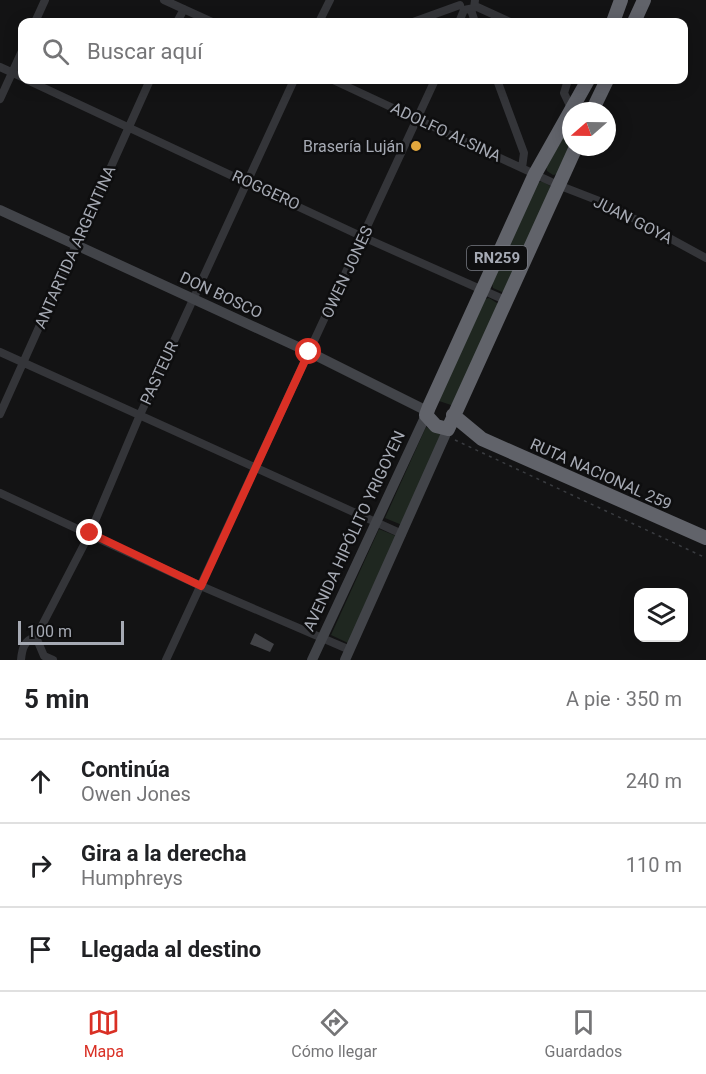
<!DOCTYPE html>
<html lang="es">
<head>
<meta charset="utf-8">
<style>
  :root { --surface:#fff; --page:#f6f6f6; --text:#202124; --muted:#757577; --line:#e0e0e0; --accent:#d93025 }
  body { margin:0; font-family:Roboto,sans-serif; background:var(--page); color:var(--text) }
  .controls { position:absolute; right:18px; bottom:18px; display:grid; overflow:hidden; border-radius:12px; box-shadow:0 3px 15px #0003 }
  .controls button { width:54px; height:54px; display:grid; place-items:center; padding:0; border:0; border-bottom:2px solid var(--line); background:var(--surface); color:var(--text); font:30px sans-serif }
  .compass { position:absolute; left:562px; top:102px; width:54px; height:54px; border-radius:50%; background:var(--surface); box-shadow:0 3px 15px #0003; rotate:250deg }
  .scale { position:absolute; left:18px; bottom:15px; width:106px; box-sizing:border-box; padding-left:6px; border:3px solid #a6aab4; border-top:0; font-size:16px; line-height:21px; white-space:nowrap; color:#a6aab4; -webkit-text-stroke:4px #0e0e0f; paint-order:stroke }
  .stop { position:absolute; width:18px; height:18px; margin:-14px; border:4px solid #d93025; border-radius:50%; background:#fff }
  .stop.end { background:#d93025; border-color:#fff; box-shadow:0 2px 6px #0008 }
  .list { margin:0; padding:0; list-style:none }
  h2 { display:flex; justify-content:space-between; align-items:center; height:78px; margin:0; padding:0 24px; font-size:26px }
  h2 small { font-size:20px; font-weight:400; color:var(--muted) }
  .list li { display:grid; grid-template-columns:39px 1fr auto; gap:18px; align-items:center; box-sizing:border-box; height:84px; padding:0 24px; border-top:2px solid var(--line) }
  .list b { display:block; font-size:22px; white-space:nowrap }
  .list p { margin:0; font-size:20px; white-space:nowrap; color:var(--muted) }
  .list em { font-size:20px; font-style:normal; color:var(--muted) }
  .icon { flex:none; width:33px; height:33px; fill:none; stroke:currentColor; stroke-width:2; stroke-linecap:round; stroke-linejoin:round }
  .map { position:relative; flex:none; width:706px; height:660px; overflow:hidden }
  .search { position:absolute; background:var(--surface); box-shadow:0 3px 15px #0003; left:18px; right:18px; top:18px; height:66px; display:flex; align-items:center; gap:15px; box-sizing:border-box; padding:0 21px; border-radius:12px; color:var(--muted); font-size:22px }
  .sheet { height:330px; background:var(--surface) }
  nav { display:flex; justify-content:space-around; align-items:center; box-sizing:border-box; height:84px; border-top:2px solid var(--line); background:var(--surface); font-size:16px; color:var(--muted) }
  nav a { display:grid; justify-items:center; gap:3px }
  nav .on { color:var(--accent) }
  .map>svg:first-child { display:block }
  .green { fill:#1f2720 }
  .building { fill:#424347 }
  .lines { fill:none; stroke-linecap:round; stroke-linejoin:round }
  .path { stroke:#3a3c40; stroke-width:1.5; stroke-dasharray:3 4.5; stroke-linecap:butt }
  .street { stroke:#343539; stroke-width:8 }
  .secondary { stroke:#424449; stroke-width:10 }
  .highway { stroke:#61636a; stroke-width:14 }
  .route { stroke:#d93025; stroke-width:8 }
  .poi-dot { fill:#e2a73d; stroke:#0e0e0f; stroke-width:2 }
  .labels { text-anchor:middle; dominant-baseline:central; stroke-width:5; stroke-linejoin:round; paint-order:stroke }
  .shield { fill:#0e0e0f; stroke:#787b82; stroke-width:1.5 }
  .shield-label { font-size:15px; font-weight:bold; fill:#a6aab4 }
  .street-label { font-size:16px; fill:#a6aab4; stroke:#0e0e0f }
  .poi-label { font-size:16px; fill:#a6aab4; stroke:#0e0e0f; text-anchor:end }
</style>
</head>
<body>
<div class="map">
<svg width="706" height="660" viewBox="0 0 706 660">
  <rect width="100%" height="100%" fill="#131314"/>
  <!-- green -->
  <path class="green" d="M571,125v22l-12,27 -6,1 -6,-4 -1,-5z
    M542,181l8,5 2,5 -45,99 -5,2 -9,-4 -1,-6 45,-99z
    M489,298l8,5 1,4 -44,99 -15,-5v-4l45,-98z
    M426,427l16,8 -40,90 -17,-7z
    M379,529l17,7 -48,107 -17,-8z"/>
  <!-- building -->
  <path class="building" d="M255,633l19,11 -4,8 -20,-8z"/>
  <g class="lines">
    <!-- path -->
    <path class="path" d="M455,440l251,118"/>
    <!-- street -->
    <path class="street" d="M164,0l48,22
      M475,6l35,16
      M464,10l10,-2 1,-8
      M471,10l4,12
      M35,22l10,-22
      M177,22l7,-13
      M319,22l11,-22
      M413,22l47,-17
      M459,22l5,-12
      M0,67l22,10
      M27,80l336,157 142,63
      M333,80l225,105 49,19 99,54
      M497,80l27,73 -2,15
      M568,80l-4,13 8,17
      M0,99l22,-48
      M0,352l402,182
      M0,414l150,-334
      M0,493l201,93 149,64
      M36,637l8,19 9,4
      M21,660c1,-11 3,-20 15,-23l54,-104 49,-116 155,-337
      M166,660l269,-580"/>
    <!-- secondary -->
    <path class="secondary" d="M0,210l309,142 118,59
      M312,660l114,-245
      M345,660l103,-231"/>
    <!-- highway -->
    <path class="highway" d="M613,22l8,-22
      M634,22l10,-22
      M592,111l15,-31
      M576,147l-128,282 -12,-3 -10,-11 3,-8 106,-233 53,-94
      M453,415l29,24 224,99"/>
  </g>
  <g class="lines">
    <!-- route -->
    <path class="route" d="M90,533l111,53 108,-234"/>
  </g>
  <!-- markers -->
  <circle class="poi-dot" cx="416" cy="146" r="6"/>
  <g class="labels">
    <!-- shield labels -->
    <rect class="shield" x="467" y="246" width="60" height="24" rx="4.5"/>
    <g class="shield-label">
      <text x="497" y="258">RN259</text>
    </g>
    <!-- street labels -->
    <g class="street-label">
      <text transform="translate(446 132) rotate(25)">ADOLFO ALSINA</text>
      <text transform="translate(266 190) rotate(25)">ROGGERO</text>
      <text transform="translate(633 220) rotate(27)">JUAN GOYA</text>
      <text transform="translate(75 247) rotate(-66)">ANTARTIDA ARGENTINA</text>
      <text transform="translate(347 272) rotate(-65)">OWEN JONES</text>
      <text transform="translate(221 295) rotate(25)">DON BOSCO</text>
      <text transform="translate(159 373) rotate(-65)">PASTEUR</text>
      <text transform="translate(601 474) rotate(24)">RUTA NACIONAL 259</text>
      <text transform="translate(354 531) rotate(-65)">AVENIDA HIPÓLITO YRIGOYEN</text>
    </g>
    <!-- poi labels -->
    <g class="poi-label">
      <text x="404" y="146">Brasería Luján</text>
    </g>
  </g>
</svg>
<div class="controls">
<button><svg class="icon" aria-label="layers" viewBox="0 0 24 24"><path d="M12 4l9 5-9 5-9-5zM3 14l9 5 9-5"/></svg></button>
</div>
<svg class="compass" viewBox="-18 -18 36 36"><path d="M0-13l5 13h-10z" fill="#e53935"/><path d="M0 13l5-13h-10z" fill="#757577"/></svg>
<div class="scale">100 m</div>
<div class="stop" style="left:309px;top:352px"></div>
<div class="stop end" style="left:90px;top:533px"></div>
<div class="search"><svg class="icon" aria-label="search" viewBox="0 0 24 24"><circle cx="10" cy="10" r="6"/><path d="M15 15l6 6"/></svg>Buscar aquí</div>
</div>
<section class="sheet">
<h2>5 min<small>A pie · 350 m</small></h2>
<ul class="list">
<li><svg class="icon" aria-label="ahead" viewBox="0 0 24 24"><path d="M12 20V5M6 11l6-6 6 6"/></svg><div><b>Continúa</b><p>Owen Jones</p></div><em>240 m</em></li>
<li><svg class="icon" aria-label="right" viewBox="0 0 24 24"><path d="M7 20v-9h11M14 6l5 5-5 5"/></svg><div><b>Gira a la derecha</b><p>Humphreys</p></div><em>110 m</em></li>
<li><svg class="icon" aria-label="arrive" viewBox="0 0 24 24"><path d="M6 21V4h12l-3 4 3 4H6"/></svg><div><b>Llegada al destino</b></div></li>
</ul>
</section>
<nav>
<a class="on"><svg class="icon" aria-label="map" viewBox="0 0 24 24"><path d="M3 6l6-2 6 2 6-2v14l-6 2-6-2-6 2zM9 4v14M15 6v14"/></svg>Mapa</a>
<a><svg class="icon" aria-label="directions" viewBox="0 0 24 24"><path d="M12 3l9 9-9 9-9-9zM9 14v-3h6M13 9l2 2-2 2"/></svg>Cómo llegar</a>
<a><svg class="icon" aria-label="saved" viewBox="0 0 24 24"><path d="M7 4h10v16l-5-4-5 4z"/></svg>Guardados</a>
</nav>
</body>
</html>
